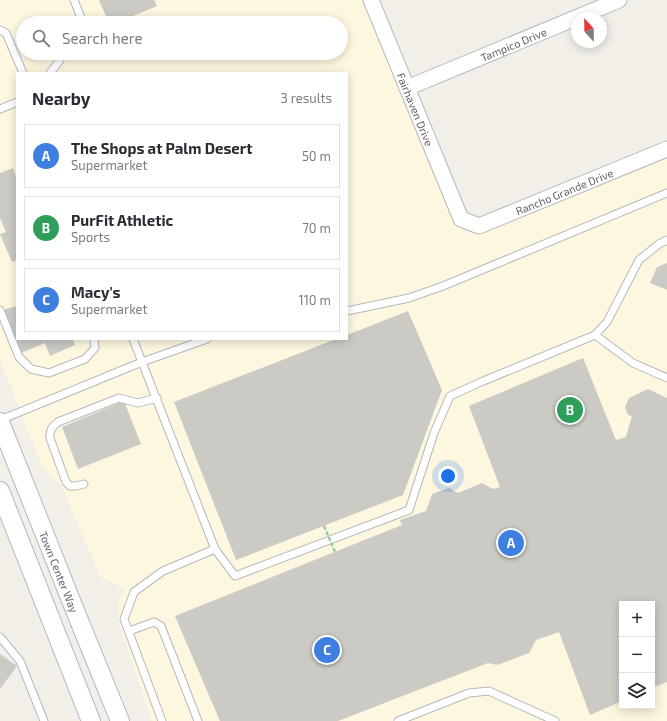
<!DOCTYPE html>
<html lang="en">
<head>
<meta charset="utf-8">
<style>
  :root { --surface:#fff; --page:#f2f2f3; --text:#2b2b33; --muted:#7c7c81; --line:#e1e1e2; --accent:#2563eb }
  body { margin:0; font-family:"Exo 2",sans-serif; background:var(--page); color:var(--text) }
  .controls { position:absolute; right:12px; bottom:12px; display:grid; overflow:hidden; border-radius:0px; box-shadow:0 2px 10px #0003 }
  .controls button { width:36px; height:36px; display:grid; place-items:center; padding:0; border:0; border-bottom:1px solid var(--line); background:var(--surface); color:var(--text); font:20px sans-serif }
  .compass { position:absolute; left:571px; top:12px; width:36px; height:36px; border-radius:50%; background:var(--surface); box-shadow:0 2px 10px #0003; rotate:338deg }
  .you { position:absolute; left:448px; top:476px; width:14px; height:14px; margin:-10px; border:3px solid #fff; border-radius:50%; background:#1a73e8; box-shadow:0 0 0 6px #1a73e833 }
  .badge { display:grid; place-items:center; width:26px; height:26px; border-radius:50%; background:var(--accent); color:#fff; font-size:13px; font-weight:700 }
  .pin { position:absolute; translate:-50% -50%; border:2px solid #fff; box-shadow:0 1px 4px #0006 }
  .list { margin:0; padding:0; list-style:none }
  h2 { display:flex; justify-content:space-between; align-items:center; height:52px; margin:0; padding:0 16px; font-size:17px }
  h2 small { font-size:13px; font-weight:400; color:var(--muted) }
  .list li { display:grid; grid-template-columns:26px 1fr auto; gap:12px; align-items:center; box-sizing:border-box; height:64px; margin:0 8px 8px; padding:0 8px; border:1px solid var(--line); border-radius:0px }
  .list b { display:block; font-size:15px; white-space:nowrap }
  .list p { margin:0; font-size:13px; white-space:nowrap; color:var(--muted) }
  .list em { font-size:13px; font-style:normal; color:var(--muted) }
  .icon { flex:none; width:22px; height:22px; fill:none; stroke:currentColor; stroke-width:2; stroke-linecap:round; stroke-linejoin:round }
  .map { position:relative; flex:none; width:667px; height:721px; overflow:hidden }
  .search { position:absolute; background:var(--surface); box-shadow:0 2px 10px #0003; left:16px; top:16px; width:332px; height:44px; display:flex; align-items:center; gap:10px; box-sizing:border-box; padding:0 14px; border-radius:22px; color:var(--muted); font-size:15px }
  .panel { position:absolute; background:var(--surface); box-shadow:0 2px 10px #0003; left:16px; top:72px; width:332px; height:268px; border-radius:0px }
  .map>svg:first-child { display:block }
  .commercial { fill:#fef7e0; fill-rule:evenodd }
  .building { fill:#cccac5 }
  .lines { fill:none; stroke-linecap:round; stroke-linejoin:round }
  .service-casing { stroke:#b5b8bc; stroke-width:9 }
  .minor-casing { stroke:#b5b8bc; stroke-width:17 }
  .tertiary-casing { stroke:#b5b8bc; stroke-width:20 }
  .service { stroke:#fff; stroke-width:7 }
  .minor { stroke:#fff; stroke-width:15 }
  .tertiary { stroke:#fff; stroke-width:18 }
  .path-bridge { stroke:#9cc7a9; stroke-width:2.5; stroke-dasharray:4 2; stroke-linecap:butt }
  .labels { text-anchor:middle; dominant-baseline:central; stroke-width:4; stroke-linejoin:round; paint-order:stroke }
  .street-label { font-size:11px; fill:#5f6368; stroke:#fff }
</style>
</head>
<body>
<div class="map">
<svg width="667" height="721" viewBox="0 0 667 721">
  <rect width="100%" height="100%" fill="#f1efe8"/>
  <!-- commercial -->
  <path class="commercial" d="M0,0h370l95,227 202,-83v577h-515l-33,-97 -1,-19 7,-17 -25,-11 -39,-92 -18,-16 -43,-109zM23,23h318v30h-318zM17,73h330v266h-330zM622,604h30v102h-30z"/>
  <!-- building -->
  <path class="building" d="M99,0h55l3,6 -41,17h-7z
    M13,168l4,12v80l-5,2 -12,-28 6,-2 -6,-14v-45z
    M667,263v27l-17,-7 7,-16z
    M17,306v33h56l2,6 -25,11 -5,-13 -24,10 -18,-43z
    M408,311l34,79 -39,105 -167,65 -62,-158 162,-63h11v-4z
    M583,358l33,82 10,-3 6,-21 -4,-1 -3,-8 4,-9 19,-9 19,9v284l-15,6v-84h-30v97l-32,14 -31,-83 -23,8 -7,13 -32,12 -9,-2 -150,58h-118l-45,-105 227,-91 -2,-5 26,-9 6,-17 17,-6 9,5 24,-10 11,6 7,-2 -31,-81z
    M124,401l17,43 -63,25 -16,-42z
    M0,654l17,12 -17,23z"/>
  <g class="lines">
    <!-- service casing -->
    <g class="service-casing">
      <path id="service" d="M74,0l9,23
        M0,30l6,3 17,40
        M50,73l10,-13
        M0,109l17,-7
        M0,310l19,47 12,12 18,4 36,-14 10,-11 -1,-9
        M347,311l62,-13 34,-12 224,-93
        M595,335l38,28 34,15
        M133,339l82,210 -52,22 -29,21 -10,27 38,102
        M0,420l142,-58 65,-23
        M84,484l-8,2h-6l-4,-4 -16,-44c-1,-7 2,-11 8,-16l61,-24 19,5 19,-5
        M215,549l20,27 174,-66 25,-77 16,-37 31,-14 114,-47 12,-13 32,-62 20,-16 8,-4
        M129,631l25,-9 7,4 37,95
        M0,637l20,24 24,60
        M398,721l71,-28 20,-2 66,30"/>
    </g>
    <!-- minor casing -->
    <g class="minor-casing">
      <g id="minor">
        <path id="s1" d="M371,0l90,219 18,7 188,-77"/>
        <path id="s2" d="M407,88l212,-88"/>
      </g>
    </g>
    <!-- tertiary casing -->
    <g class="tertiary-casing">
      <g id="tertiary">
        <path id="s3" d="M0,422l74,186 46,113"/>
        <path d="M0,491l91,230"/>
      </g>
    </g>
    <!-- service -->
    <use href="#service" class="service"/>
    <!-- minor -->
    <use href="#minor" class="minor"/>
    <!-- tertiary -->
    <use href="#tertiary" class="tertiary"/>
    <!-- path-bridge -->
    <path class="path-bridge" d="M324,526l11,26"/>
  </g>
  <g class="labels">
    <!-- street labels -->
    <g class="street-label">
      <text stroke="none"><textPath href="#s2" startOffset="115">Tampico Drive</textPath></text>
      <text stroke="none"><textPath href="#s1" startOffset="118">Fairhaven Drive</textPath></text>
      <text stroke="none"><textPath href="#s1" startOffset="348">Rancho Grande Drive</textPath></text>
      <text stroke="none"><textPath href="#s3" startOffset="161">Town Center Way</textPath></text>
    </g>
  </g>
</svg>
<div class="controls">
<button>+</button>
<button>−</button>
<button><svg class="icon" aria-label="layers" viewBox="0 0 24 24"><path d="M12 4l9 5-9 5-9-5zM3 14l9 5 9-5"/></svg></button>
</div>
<svg class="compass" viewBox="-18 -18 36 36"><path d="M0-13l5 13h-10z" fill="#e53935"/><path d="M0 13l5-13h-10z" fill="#7c7c81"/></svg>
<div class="you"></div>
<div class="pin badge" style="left:511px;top:543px;background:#3f7fe0">A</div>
<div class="pin badge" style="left:570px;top:410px;background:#2e9e5b">B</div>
<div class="pin badge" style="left:327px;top:650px;background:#3f7fe0">C</div>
<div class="search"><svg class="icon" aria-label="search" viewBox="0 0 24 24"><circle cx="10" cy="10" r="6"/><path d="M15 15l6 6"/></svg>Search here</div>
<section class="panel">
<h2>Nearby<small>3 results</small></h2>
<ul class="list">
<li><span class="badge" style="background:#3f7fe0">A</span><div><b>The Shops at Palm Desert</b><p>Supermarket</p></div><em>50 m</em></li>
<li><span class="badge" style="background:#2e9e5b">B</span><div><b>PurFit Athletic</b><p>Sports</p></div><em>70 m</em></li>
<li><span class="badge" style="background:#3f7fe0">C</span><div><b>Macy's</b><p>Supermarket</p></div><em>110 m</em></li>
</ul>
</section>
</div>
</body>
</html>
